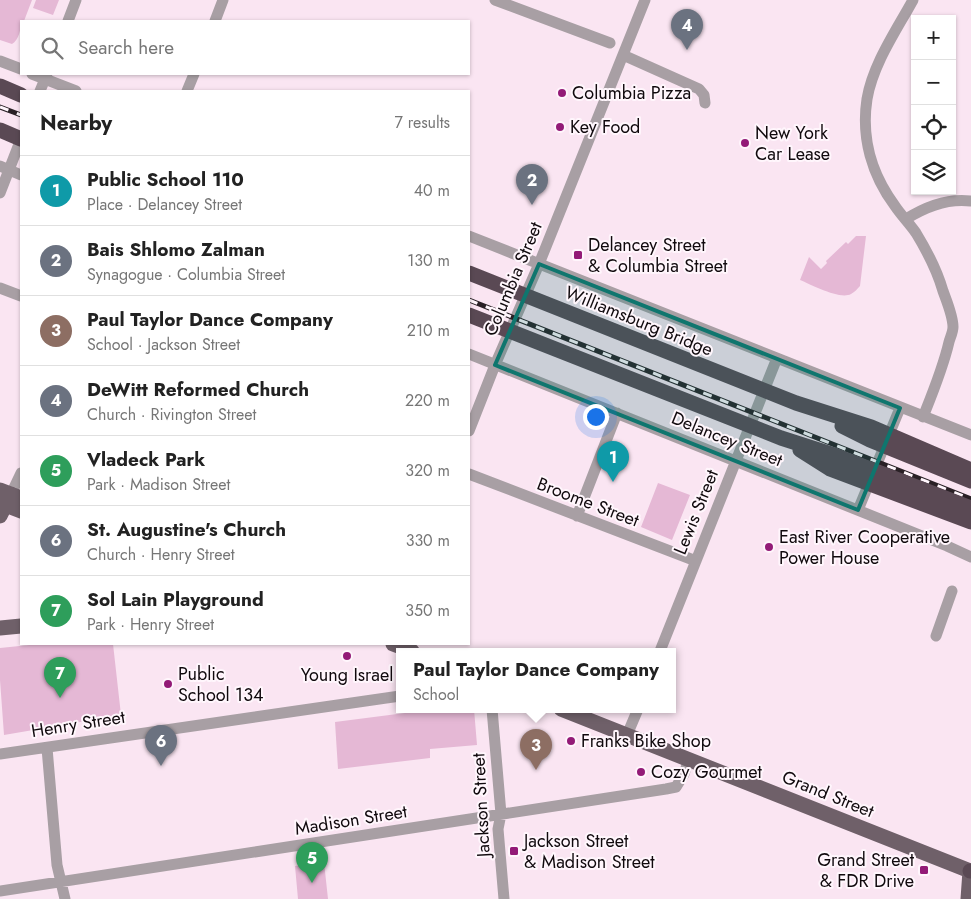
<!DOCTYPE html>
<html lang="en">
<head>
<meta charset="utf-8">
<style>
  :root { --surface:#fff; --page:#f2f2f2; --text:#222; --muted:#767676; --line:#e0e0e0; --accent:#ea580c }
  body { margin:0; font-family:Jost,sans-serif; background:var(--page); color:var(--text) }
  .controls { position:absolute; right:15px; top:15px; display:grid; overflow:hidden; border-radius:0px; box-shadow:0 1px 4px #0004 }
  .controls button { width:45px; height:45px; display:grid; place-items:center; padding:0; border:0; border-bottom:1px solid var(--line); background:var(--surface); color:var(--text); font:25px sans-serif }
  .you { position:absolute; left:595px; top:416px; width:18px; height:18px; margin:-12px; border:4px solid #fff; border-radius:50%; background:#1a73e8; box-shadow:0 0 0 8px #1a73e833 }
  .badge { display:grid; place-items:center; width:32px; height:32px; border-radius:50%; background:var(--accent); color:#fff; font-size:16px; font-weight:700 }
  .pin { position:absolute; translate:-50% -41px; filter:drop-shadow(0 1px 2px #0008) }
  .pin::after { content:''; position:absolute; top:26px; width:18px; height:15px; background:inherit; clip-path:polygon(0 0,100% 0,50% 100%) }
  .popup { position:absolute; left:396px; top:648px; width:280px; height:65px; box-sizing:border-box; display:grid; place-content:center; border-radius:0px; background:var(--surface); filter:drop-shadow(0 1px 4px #0005); font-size:16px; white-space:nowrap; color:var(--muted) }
  .popup b { font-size:19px; color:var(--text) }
  .popup::after { content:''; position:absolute; left:50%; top:100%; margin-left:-10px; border:10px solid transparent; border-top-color:var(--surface) }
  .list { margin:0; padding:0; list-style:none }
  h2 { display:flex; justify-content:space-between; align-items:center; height:65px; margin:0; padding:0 20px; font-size:21px }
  h2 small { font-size:16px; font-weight:400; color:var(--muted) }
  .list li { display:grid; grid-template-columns:32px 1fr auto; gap:15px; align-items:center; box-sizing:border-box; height:70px; padding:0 20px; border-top:1px solid var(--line) }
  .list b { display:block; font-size:19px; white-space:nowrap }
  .list p { margin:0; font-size:16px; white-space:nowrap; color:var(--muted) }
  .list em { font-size:16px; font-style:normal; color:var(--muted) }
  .icon { flex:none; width:28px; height:28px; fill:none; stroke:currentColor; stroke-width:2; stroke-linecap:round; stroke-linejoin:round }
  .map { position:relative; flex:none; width:971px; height:899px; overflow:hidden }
  .search { position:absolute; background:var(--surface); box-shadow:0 1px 4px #0004; left:20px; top:20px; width:450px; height:55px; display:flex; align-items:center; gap:12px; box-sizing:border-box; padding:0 18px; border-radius:0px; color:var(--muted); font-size:19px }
  .panel { position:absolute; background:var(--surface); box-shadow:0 1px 4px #0004; left:20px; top:90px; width:450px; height:555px; border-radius:0px }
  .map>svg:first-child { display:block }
  .green { fill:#e5b8d5 }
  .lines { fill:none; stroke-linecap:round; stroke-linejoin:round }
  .minor { stroke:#a89fa4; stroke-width:11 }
  .major { stroke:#6f6069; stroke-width:15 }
  .highway { stroke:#5a4954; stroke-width:15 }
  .rail-casing { stroke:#292025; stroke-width:5 }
  .rail { stroke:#fff6fc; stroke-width:3; stroke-dasharray:9; stroke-linecap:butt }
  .highway-bridge { stroke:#5a4954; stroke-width:15 }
  .marked { fill:#0f766e; fill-opacity:0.2; stroke:#0f766e; stroke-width:4; stroke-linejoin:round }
  .poi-dot { fill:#931a77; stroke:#fff6fc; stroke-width:2 }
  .labels { text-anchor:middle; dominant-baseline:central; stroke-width:4; stroke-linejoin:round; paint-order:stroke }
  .poi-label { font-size:18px; fill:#10090d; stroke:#fff6fc; text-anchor:start }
  .street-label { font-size:18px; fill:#10090d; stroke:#fff6fc }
</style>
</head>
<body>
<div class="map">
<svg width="971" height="899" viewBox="0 0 971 899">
  <rect width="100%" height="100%" fill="#fae5f2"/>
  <!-- green -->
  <path class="green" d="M0,0h32l-8,21h-3c0,8 -2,19 -9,23l-12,-4z
    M36,0h23l-6,15 -20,-7z
    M856,236h10l-6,50c-3,3 -5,6 -9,8 -11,6 -39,-9 -51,-14l9,-23 12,12 6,-6 -1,-2 20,-19 2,2z
    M658,483l32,12 -18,45 -31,-13z
    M39,644h74l8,71 -117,20 -4,-55v-32z
    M436,709h38l3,36 -47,4v9l-92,11 -3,-47z
    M324,862l4,37h-30l-3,-33z"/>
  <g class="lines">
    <!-- minor -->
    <path class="minor" d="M495,0l115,43
      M913,0c-17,31 -40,64 -46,99 -6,39 5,76 28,107 6,9 14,17 21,27 11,18 21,37 27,58 4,11 10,25 10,36 0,5 -3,11 -4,15 -6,26 -16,50 -26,75
      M68,21l8,-21
      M215,21l8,-21
      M623,55l76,34 5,6 1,8
      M0,61l21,8
      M32,74l44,17
      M40,91l7,-17
      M187,91l7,-17
      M0,166l21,9
      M0,193l21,-54
      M906,219c19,-12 42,-21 65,-18
      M469,236l502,199
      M0,288l21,8
      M469,354l478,192 24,11
      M469,431l26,-66 44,-101 106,-264
      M469,474l227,87
      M11,494l10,-21
      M858,510l42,-102
      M577,516l40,-103
      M936,636l16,-45
      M660,651l117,-293
      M492,709l9,105 -3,15 6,70
      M627,735l11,-26
      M47,748l10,117 8,34
      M0,754l400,-58
      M0,891l666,-102 10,-2 8,-13 5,-15"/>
    <!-- major -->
    <path class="major" d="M0,490l21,8
      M0,503l21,8
      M0,516l11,-22
      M0,628l21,-2
      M393,644l19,7
      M561,709l409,162 -2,28"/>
    <!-- highway -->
    <path class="highway" d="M0,86l21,9
      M0,130l21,9
      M970,871h1"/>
    <!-- rail casing -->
    <g class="rail-casing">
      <path id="rail" d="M0,107l21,8
        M469,300l502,199"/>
    </g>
    <!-- rail -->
    <use href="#rail" class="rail"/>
    <!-- highway-bridge -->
    <path class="highway-bridge" d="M469,273l327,130 75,24 100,43
      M469,315l312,123 53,17 137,53
      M842,426l28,14 101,41
      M800,450l30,19 141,53"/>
  </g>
  <!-- marked area -->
  <path class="marked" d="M539,264l361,144 -42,102 -363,-145z"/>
  <!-- markers -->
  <g class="poi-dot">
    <circle cx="562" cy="93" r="5"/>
    <circle cx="560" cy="127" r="5"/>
    <circle cx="745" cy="143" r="5"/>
    <rect x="573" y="250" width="10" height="10" rx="2.5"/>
    <circle cx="769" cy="547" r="5"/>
    <circle cx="347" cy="656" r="5"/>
    <circle cx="168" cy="684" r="5"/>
    <circle cx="571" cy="741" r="5"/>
    <circle cx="641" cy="772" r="5"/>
    <rect x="509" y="846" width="10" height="10" rx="2.5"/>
    <rect x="919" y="865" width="10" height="10" rx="2.5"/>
  </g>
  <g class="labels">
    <!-- poi labels -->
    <g class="poi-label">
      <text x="572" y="93">Columbia Pizza</text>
      <text x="570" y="127">Key Food</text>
      <text x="755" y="133">New York<tspan x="755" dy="21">Car Lease</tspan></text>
      <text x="588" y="245">Delancey Street<tspan x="588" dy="21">&amp; Columbia Street</tspan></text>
      <text x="779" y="537">East River Cooperative<tspan x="779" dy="21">Power House</tspan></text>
      <text x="178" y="674">Public<tspan x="178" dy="21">School 134</tspan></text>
      <text x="347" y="675" text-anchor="middle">Young Israel</text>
      <text x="581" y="741">Franks Bike Shop</text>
      <text x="651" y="772">Cozy Gourmet</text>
      <text x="524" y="841">Jackson Street<tspan x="524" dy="21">&amp; Madison Street</tspan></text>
      <text x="914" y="860" text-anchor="end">Grand Street<tspan x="914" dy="21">&amp; FDR Drive</tspan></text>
    </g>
    <!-- street labels -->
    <g class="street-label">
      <text transform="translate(513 279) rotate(-67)">Columbia Street</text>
      <text transform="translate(639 321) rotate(22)">Williamsburg Bridge</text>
      <text transform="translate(727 439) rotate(22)">Delancey Street</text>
      <text transform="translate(588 502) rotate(21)">Broome Street</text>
      <text transform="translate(696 512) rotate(-68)">Lewis Street</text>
      <text transform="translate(78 724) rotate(-9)">Henry Street</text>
      <text transform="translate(828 794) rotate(22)">Grand Street</text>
      <text transform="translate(481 805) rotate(-93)">Jackson Street</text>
      <text transform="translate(351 820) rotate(-9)">Madison Street</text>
    </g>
  </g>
</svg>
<div class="controls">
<button>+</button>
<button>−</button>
<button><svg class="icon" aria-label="locate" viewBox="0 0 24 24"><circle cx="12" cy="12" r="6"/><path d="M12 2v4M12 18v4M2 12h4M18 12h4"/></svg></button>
<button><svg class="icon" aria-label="layers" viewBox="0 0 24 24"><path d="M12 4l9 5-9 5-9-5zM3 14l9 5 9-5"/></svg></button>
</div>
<div class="you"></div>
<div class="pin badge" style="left:613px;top:482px;background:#0f9aa8">1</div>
<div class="pin badge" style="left:532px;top:205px;background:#6b7280">2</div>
<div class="pin badge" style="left:536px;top:770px;background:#8d6e63">3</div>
<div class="popup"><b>Paul Taylor Dance Company</b>School</div>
<div class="pin badge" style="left:687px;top:50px;background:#6b7280">4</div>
<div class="pin badge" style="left:312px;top:883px;background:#2e9e5b">5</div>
<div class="pin badge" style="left:161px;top:766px;background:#6b7280">6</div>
<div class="pin badge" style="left:60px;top:698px;background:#2e9e5b">7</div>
<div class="search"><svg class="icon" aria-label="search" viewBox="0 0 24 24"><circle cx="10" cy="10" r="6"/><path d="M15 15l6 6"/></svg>Search here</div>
<section class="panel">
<h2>Nearby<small>7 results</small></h2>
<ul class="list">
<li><span class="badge" style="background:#0f9aa8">1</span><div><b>Public School 110</b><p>Place · Delancey Street</p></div><em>40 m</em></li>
<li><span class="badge" style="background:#6b7280">2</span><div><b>Bais Shlomo Zalman</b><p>Synagogue · Columbia Street</p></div><em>130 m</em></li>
<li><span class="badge" style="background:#8d6e63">3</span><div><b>Paul Taylor Dance Company</b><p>School · Jackson Street</p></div><em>210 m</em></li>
<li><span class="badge" style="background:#6b7280">4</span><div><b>DeWitt Reformed Church</b><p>Church · Rivington Street</p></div><em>220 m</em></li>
<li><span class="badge" style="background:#2e9e5b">5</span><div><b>Vladeck Park</b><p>Park · Madison Street</p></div><em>320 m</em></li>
<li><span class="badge" style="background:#6b7280">6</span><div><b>St. Augustine's Church</b><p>Church · Henry Street</p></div><em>330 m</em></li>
<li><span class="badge" style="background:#2e9e5b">7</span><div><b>Sol Lain Playground</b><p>Park · Henry Street</p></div><em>350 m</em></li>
</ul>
</section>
</div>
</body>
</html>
